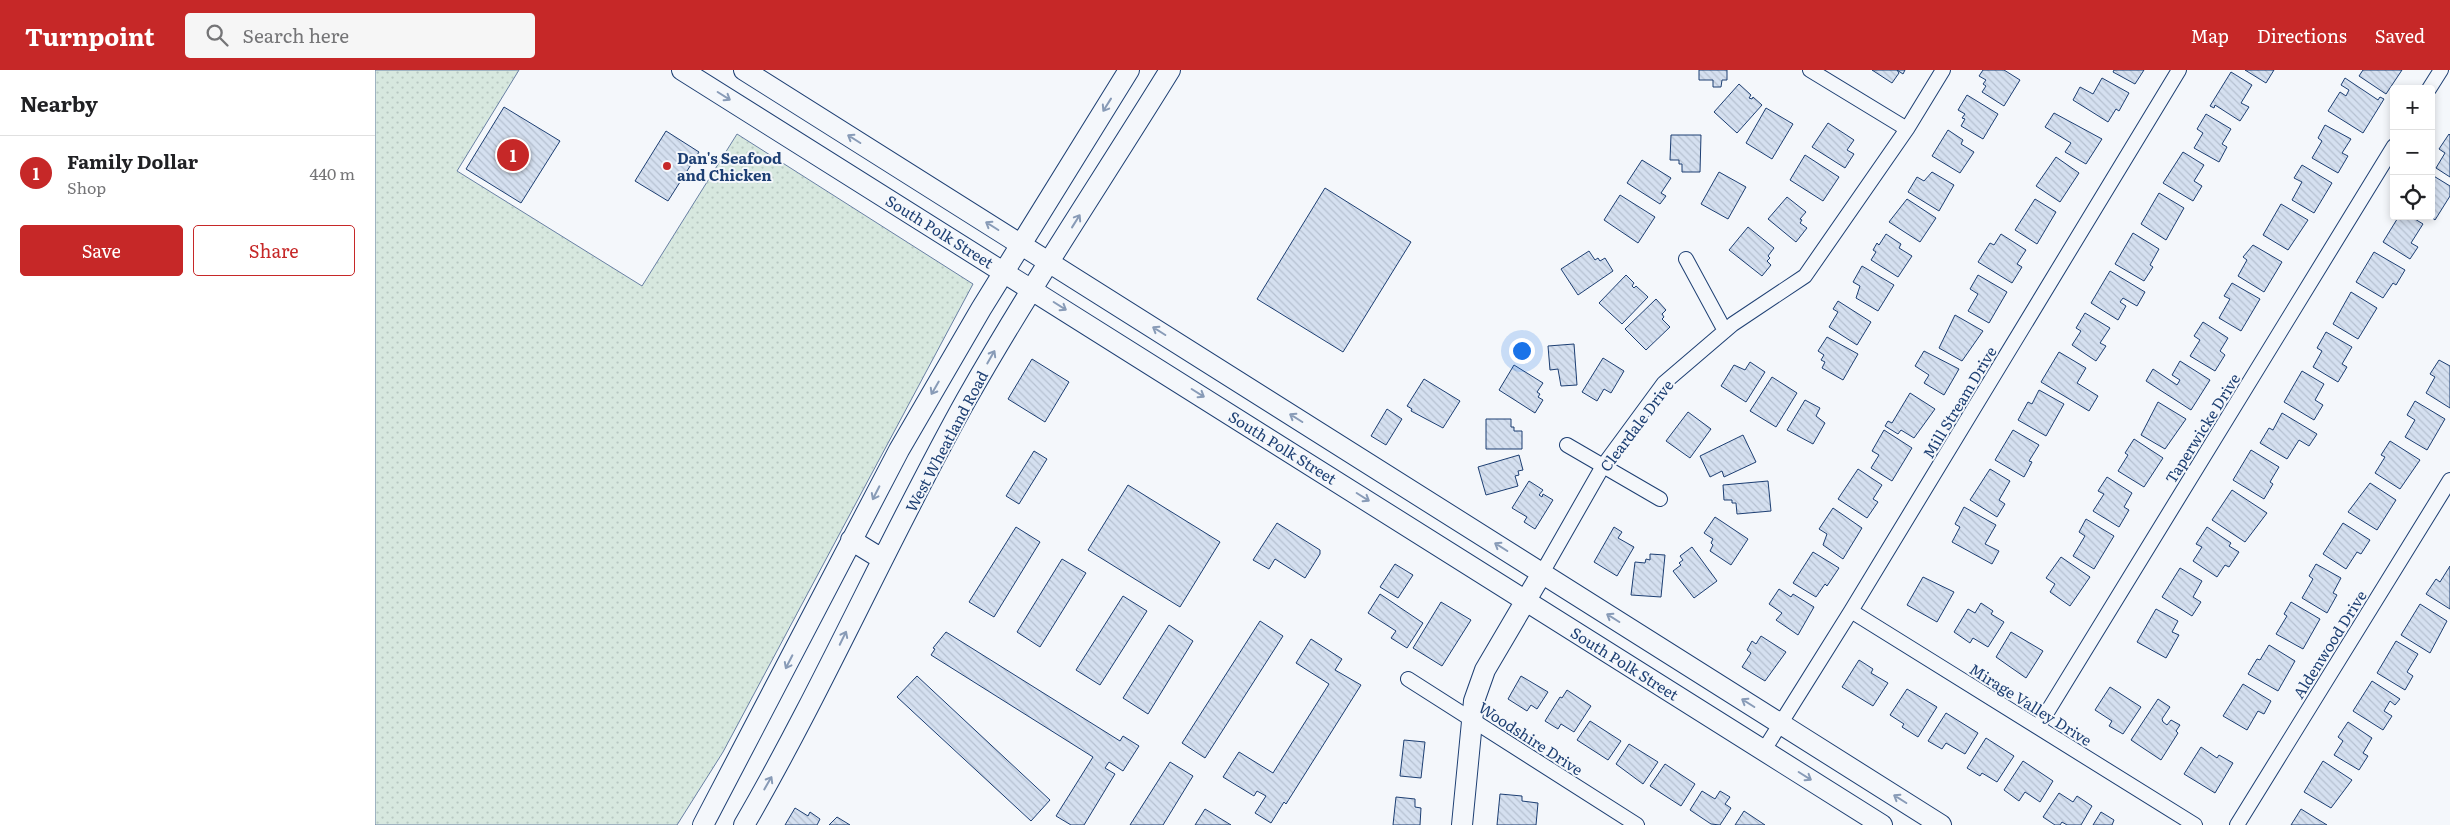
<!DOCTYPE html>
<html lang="en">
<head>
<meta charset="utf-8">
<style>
  :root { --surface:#fff; --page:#f6f6f6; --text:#202124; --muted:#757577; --line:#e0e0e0; --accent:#c62828 }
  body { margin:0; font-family:Literata,serif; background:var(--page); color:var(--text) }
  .controls { position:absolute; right:15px; top:15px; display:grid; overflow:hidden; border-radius:5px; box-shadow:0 2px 8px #0003 }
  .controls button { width:45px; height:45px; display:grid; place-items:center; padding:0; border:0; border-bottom:1px solid var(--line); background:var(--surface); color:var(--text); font:25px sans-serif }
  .you { position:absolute; left:1146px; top:280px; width:18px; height:18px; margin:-12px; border:4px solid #fff; border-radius:50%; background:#1a73e8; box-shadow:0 0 0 8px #1a73e833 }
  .badge { display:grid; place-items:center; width:32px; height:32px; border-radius:50%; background:var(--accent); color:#fff; font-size:16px; font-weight:700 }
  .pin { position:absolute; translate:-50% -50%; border:2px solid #fff; box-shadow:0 1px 5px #0006 }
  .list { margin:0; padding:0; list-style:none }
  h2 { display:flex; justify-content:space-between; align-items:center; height:65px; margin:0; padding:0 20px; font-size:21px }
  h2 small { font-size:16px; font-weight:400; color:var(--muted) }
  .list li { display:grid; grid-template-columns:32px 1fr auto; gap:15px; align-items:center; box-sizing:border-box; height:75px; padding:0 20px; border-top:1px solid var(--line) }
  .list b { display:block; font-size:19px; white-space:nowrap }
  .list p { margin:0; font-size:16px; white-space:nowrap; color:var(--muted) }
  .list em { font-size:16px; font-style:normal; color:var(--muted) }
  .actions { display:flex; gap:10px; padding:15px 20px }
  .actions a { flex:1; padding:11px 0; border:1px solid var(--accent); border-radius:5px; text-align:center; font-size:18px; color:var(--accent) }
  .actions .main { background:var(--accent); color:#fff }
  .icon { flex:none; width:28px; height:28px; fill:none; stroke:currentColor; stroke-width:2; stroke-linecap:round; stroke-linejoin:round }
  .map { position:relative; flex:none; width:2075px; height:755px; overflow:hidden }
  header { display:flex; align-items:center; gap:30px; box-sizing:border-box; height:70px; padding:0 25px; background:var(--accent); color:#fff }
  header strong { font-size:24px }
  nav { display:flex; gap:28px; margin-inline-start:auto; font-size:18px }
  .search { width:350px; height:45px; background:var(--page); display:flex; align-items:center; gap:12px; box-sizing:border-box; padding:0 18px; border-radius:5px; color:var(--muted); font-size:19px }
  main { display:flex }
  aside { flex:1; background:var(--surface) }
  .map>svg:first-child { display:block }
  .grass { fill:url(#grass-dots); stroke:#687fa3 }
  .building { fill:url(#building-back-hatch); stroke:#1d3f73 }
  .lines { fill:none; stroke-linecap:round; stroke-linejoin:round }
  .street-casing { stroke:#1d3f73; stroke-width:16 }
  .secondary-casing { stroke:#1d3f73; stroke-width:22 }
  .street { stroke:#f4f7fb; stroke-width:14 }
  .secondary { stroke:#f4f7fb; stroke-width:20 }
  .oneway { stroke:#889bb7 }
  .poi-dot { fill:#c62828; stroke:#f4f7fb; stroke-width:2 }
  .labels { text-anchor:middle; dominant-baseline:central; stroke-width:4; stroke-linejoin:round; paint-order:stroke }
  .poi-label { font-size:15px; font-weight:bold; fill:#1d3f73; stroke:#f4f7fb; text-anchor:start }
  .street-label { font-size:15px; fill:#1d3f73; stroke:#f4f7fb }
</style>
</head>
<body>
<header>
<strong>Turnpoint</strong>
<div class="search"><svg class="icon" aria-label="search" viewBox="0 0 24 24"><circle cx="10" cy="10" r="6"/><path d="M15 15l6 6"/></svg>Search here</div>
<nav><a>Map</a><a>Directions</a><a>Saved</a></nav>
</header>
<main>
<aside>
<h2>Nearby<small></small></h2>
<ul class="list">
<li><span class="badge">1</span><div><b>Family Dollar</b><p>Shop</p></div><em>440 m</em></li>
</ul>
<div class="actions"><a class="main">Save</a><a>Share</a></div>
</aside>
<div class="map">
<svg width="2075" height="755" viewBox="0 0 2075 755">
  <defs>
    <pattern id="grass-dots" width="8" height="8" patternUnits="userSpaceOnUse" patternTransform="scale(1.25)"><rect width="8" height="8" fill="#d7e8df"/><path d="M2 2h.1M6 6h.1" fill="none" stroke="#b8c8c3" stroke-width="1.8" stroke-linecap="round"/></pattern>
    <pattern id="building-back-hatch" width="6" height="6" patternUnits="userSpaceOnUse" patternTransform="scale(1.25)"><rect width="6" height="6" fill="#d5e0f0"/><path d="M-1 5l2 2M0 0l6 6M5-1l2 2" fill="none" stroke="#b6c1d1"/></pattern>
  </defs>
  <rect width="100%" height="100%" fill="#f4f7fb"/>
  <!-- grass -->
  <path class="grass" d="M0,0h144l-62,101 185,115 95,-152 236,150 -250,468 -46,73h-302z"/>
  <!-- building -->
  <path class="building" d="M1324,0h28v10h-5l-1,7h-8v-7h-14z
    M1497,0h33l-2,4 -6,-4 2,3 -7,10z
    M1608,0h21l16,10 -16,26 -22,-14 4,-6 -3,-2 3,-4 -7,-4z
    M1739,0h30l-9,14 -22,-12z
    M1870,0h29l-8,13z
    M1988,0h39l-16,24 -27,-18z
    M1856,2l21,13 -11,18 8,4 -9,14 -25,-16 -1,3 -4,-2z
    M1727,8l27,15 -10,18 -3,-2 -8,13 -35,-22 7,-13 13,7z
    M1970,8l33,22 2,-3 4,2 -21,34 -35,-22 12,-19 6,4 3,-6 -8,-5z
    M1364,14l12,11 -2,3 3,1 1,-2 9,8 -25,28 -23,-21z
    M1592,25l31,19 -15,25 -22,-13 4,-7 -3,-1 3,-4 -7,-4z
    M129,37l56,34 -39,62 -55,-34z
    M1391,38l27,16 -21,35 -26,-16z
    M1679,43l48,26 -16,25 -21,-12 6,-9 -26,-16z
    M1831,44l25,15 -9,15 5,3 -8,15 -25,-14 9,-15 -6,-4z
    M1453,53l26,17 -7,10 7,4 -9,14 -33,-21z
    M1950,55l26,14 -9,14 6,3 -10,17 -26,-15 10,-17 -4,-3z
    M1573,60l15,10 -2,4 13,8 -14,21 -28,-17z
    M291,61l33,21 -31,49 -33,-20z
    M2074,64l1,1v42l-14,-9 9,-15 -6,-4z
    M1296,65h30l-1,37h-18v-8h-3v-4h-9z
    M1808,82l21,13 -10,16 8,5 -9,15 -30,-18z
    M1430,85l34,22 -16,24 -33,-21z
    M1681,87l23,16 -19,29 -24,-16z
    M1267,90l29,18 -10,15 5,3 -6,8 -33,-21z
    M1927,95l30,18 -18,30 -22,-13 10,-18 -8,-4z
    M1344,102l27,15 -18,32 -27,-15z
    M1557,102l22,13 -15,26 -31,-19 9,-15 7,4z
    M2057,105l18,11v10l-15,24 -5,-4z
    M950,118l86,54 -68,110 -86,-53z
    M1784,123l25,15 -18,32 -25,-16z
    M1245,125l35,22 -17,26 -34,-23z
    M1412,127l19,15 -6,7 2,1 -2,3 7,5 -11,14 -28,-23z
    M1532,129l29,19 -16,24 -31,-20z
    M1660,129l21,13 -19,32 -22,-14z
    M1906,134l27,16 -20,30 -25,-15z
    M2024,146h11l13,8 -12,19 7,4 -8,12 -27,-17z
    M1373,157l26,21 -6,8 2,2 -3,3 4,4 -9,11 -33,-26z
    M1758,163l26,16 -9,16 3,2 -9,14 -29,-17z
    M1511,164l15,10 -2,4 13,8 -14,21 -27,-17 5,-8 -3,-2 4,-7 2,2z
    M1626,164l25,16 -9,14 5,3 -10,16 -34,-21 12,-19 4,2z
    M1878,175l29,17 -18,30 -26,-16 9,-16 -4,-3z
    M1214,181l6,9 3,-2 2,3 5,-3 8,13 -35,24 -17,-26z
    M1999,182l31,18 -9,15 -3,-2 -10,15 -27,-16z
    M1487,196l32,19 -16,26 -22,-13 4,-12 -7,-4z
    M1735,201l35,21 -8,14 -14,-8 -3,4 6,4 -8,14 -27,-17z
    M1251,205l8,8 -2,3 2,2 2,-2 12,11 -26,27 -23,-21z
    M1603,205l29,17 -18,31 -21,-12 10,-17 -8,-5z
    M1857,213l28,16 -19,32 -22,-13 11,-19 -6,-3z
    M1976,222l26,16 -19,31 -25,-15z
    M1281,229l10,11 -4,4 2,3 -2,2 8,8 -24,23 -21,-21z
    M1463,231l33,21 -14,23 -28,-18 9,-15 -5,-3z
    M1710,243l25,15 -10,15 6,3 -10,15 -24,-16 9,-14 -5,-3z
    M1580,245l28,16 -21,30 -23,-13z
    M1828,252l25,16 -8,13 5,4 -10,16 -25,-15 10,-16 -6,-4z
    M1951,262l26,15 -10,17 5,3 -9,15 -25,-15 9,-16 -5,-3z
    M1452,267l31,17 -15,26 -21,-12 3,-6 -4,-2 3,-5 -6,-4z
    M1199,274l3,41 -16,1 -3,-17 -8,1 -2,-24z
    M1549,281l35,18 -15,26 -20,-12 5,-8 -14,-9z
    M1684,282l27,16 -9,15 21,13 -9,15 -48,-29z
    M1228,288l21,13 -13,22 -7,-4 -7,12 -15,-9z
    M657,289l37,23 -24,40 -37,-23z
    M2064,290l11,6v42l-24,-15 9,-16 -5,-3z
    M1805,291l30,19 -19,30 -45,-29 7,-12 24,16 3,-5 -8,-5z
    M1375,292l15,10 -19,30 -25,-16 13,-21 11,5z
    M1139,295l29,18 -6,9 3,2 -2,3 5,3 -8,13 -36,-23z
    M1927,301l22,13 -9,16 8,5 -9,15 -30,-18z
    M1397,307l25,16 -21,34 -26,-16z
    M1049,309l36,22 -17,27 -32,-17 1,-2 -5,-3z
    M1664,320l25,14 -18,32 -28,-16 10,-18 4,2z
    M1535,323l25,16 -21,29 -13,-8 -3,4 -13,-8 3,-5 4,2z
    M1430,330l15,8 -4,8 9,7 -12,21 -26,-14z
    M2040,331l30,18 -18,31 -22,-13 10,-17 -8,-5z
    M1783,332l28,17 -21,30 -24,-14z
    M1012,339l15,10 -16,26 -15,-9z
    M1313,342l23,17 -21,29 -24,-17z
    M1907,343l35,21 -8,12 -10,-6 -12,19 -27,-16 9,-15 4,2z
    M1111,349h25v8h3v4h8v18h-36z
    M1509,360l28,18 -20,33 -21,-13 8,-13 -7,-4z
    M1638,360l26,15 -10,16 3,1 -8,15 -29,-17z
    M1368,365l13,27 -32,15 -2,-6 -12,6 -10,-21z
    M1759,369l29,19 -19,29 -26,-16 10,-16 -3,-2z
    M2015,371l30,19 -20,29 -25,-16 10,-16 -4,-2z
    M1876,380l28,17 -9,15 3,2 -9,15 -31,-19z
    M659,381l13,8 -28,45 -13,-8z
    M1144,385l4,15 -5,1 1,4 -4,1 3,10 -32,9 -8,-28z
    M1483,399l24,16 -9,14 5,3 -11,16 -29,-19z
    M1615,399l20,12 -11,19 6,4 -8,13 -27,-17z
    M1732,407l25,16 -8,14 5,3 -10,17 -26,-16 11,-17 -6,-3z
    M1154,411l14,9 -4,5 3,2 1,-3 10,6 -18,29 -11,-7 3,-5 -15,-9z
    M1393,411l3,30 -34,3 -1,-11h-4v-3h-8l-1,-15z
    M1995,413l26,17 -19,30 -29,-18z
    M753,415l92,57 -40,65 -92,-57z
    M1857,420l35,23 -22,29 -33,-22z
    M1589,437l32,18 -11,19 14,7 -7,13 -40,-22 8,-15 -5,-3z
    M1458,438l29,20 -19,31 -20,-14 4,-11 -8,-5z
    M1340,447l33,22 -17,26 -21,-14 3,-6 -2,-2 2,-4 -9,-6z
    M1711,449l28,17 -20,33 -21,-13 12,-20 -6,-4z
    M902,453l43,27v4l-15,24 -30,-19 -6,10 -16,-9z
    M1968,453l27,17 -9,14 -4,-2 -11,17 -23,-15z
    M641,457l24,15 -46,75 -25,-15z
    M1239,457l8,5 -4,6 16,9 -17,29 -23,-14z
    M1832,457l24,16 -2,3 10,6 -10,15 -4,-2 -8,12 -24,-16 9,-14 -6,-3z
    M1317,477l25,34 -23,17 -21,-27 8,-6 -2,-2 4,-3 -3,-4z
    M1438,482l26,16 -12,18 -2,-2 -9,13 -23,-14z
    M1275,484l15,1 -4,42 -30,-2 4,-33 10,1 1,-4 4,1z
    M1686,487l29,20 -20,29 -20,-14 5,-8 -9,-6z
    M687,489l24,14 -46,74 -23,-15z
    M1020,494l18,11 -15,23 -18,-11z
    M1941,494l25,14 -8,15 4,2 -10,18 -25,-15 11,-19 -4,-3z
    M2075,496v43l-24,-15 10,-15 4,3z
    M1805,498l22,13 -9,16 8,5 -9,14 -30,-19z
    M1548,507l31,15 -17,30 -30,-17z
    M1404,519l12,8 2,-3 21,13 -16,28 -22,-15 6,-7 -13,-9z
    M1005,524l43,29 -16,25 -16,-10 5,-7 -28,-18z
    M748,526l24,15 -47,74 -24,-15z
    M1066,532l30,18 -29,46 -29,-18z
    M1916,532l29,17 -17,30 -27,-15 11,-18 -3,-2z
    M1606,533l12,8 -2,3 13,8 -16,25 -15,-9 -3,5 -16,-11 14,-23 7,4z
    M2045,534l27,17 -17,32 -29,-18z
    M1781,539l22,12 -6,11 7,3 -13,23 -29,-16z
    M885,551l23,15 -78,122 -23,-15z
    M794,555l24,16 -45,73 -25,-16z
    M571,562l174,109 3,-5 16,10 -16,25 -14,-9 -4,6 10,6 -31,51h-13l-15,-9 37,-59 -162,-102 4,-6 -2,-1z
    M1636,562l32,19 -17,27 -30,-21z
    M1386,566l25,16 -21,29 -23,-14 9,-14 -4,-3 5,-9 4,3z
    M936,569l31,20 -7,11 26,15 -75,119 -2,-2 -13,21 -16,-10 11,-17 -9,-5 -3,5 -31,-19 16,-25 34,21 56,-89 -33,-21z
    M2021,571l22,13 -11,18 6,4 -8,14 -28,-17z
    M1894,575l26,16 -17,30 -30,-17 9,-15 3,1z
    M1484,590l14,9 -2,4 17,10 -15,23 -31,-19z
    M542,606l133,124 -19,21 -134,-124z
    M1146,606l27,16 -11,17 -6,-4 -4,6 -19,-12z
    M1997,611l28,18 -5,6 -5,-4 -6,10 8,5 -9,14 -30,-19z
    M1868,614l28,17 -7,13 -6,-3 -11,19 -24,-14z
    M1735,617l31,20 -18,27 -14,-8 3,-5 -17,-11z
    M1532,619l30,18 -19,30 -16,-10 2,-3 -14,-9z
    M1192,620l24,16 -17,26 -13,-8 -3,5 -13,-8 15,-24 2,1z
    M1783,629l12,8 -8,12 1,3 4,3 4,-5 9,5 -4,6 2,2 -17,27 -30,-20z
    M1571,643l32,20 -13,21 -19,-11 -4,6 -14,-8z
    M1215,651l31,20 -13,19 -31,-20z
    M1973,652l24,16 -9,15 5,3 -9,14 -25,-15 9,-14 -5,-4z
    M1611,668l28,18 -17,26 -15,-9 -2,3 -13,-8z
    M1029,670l21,2 -4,36 -21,-2z
    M1254,674l29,18 -15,22 -27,-20z
    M1826,677l16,11 2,-3 14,8 -18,30 -31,-19z
    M1648,691l30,20 -13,21 -15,-10 -6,9 -15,-11z
    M1948,691l29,19 -21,28 -27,-16z
    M795,692l23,14 -30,49h-33z
    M1290,694l30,20 -14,22 -31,-20z
    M1327,721l13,8 5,-8 10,6 -5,7 6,4 -11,17 -9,-1 -21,-14z
    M1684,723l14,9 4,-6 15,10 -11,19h-14l-5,-3 -2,3h-5l-12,-8z
    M1125,724l22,2v5l16,2 -2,22h-39z
    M1021,727l19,2v8l6,1 -1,17h-27z
    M420,738l13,8 2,-4 10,7 -3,6h-32z
    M830,739l26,16h-36z
    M1926,739l26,16h-36z
    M1369,741l21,14h-30z
    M1726,742l13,8 -2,5h-19z
    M462,747l13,8h-21z"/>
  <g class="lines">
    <!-- street casing -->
    <g class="street-casing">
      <path id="street" d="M1435,0l97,59
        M2054,19l12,-19
        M1311,189l39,72
        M1192,375l93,54
        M1167,503l61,-107 61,-83 69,-59 72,-48 102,-147 36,-59
        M1476,541l344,214
        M1033,609l229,146
        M1663,657l356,-581
        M1389,680l87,-139 328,-541
        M1862,755l213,-345"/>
    </g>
    <!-- secondary casing -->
    <g class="secondary-casing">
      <path id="secondary" d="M307,0l1200,755
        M369,0l1197,755
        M476,470l31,19
        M328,755l196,-375 82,-141 148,-239
        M369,755c80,-138 144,-285 222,-425 64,-113 136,-220 204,-330
        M1087,755l12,-124 11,-31 57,-97"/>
    </g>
    <!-- street -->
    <use href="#street" class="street"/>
    <!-- secondary -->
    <use href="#secondary" class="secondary"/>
  </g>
  <!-- one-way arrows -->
  <defs><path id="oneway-shaft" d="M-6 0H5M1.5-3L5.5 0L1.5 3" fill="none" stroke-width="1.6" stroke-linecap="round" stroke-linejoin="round" transform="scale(1.25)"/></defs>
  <g class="oneway">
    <use href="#oneway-shaft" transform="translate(349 26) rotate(32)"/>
    <use href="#oneway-shaft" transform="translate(732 35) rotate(122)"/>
    <use href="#oneway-shaft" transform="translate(479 69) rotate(-148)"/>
    <use href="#oneway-shaft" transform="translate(701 151) rotate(-58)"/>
    <use href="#oneway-shaft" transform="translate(617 156) rotate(-148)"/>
    <use href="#oneway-shaft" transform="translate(685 236) rotate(32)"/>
    <use href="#oneway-shaft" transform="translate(784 261) rotate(-148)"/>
    <use href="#oneway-shaft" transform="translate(616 287) rotate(-60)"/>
    <use href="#oneway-shaft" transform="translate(560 318) rotate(120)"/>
    <use href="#oneway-shaft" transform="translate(823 323) rotate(32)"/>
    <use href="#oneway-shaft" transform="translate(921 348) rotate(-148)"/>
    <use href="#oneway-shaft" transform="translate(501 423) rotate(117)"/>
    <use href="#oneway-shaft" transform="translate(988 427) rotate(32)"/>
    <use href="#oneway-shaft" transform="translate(1126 477) rotate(-148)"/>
    <use href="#oneway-shaft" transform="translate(1238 548) rotate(-148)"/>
    <use href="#oneway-shaft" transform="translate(468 568) rotate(-64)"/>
    <use href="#oneway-shaft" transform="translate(414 592) rotate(117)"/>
    <use href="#oneway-shaft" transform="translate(1373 633) rotate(-148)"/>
    <use href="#oneway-shaft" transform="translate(1430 706) rotate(32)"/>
    <use href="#oneway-shaft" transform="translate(393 713) rotate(-60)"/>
    <use href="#oneway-shaft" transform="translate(1525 729) rotate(-148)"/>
  </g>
  <!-- markers -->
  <circle class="poi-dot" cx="292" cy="96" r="5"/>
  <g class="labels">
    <!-- poi labels -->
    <g class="poi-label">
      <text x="302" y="87">Dan's Seafood<tspan x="302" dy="17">and Chicken</tspan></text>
    </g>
    <!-- street labels -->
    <g class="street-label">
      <text transform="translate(565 161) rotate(32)">South Polk Street</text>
      <text transform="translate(1584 332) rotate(-59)">Mill Stream Drive</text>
      <text transform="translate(1261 355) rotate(-53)">Cleardale Drive</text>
      <text transform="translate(1827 358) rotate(-58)">Taperwicke Drive</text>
      <text transform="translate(571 371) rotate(-62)">West Wheatland Road</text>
      <text transform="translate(908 377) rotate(32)">South Polk Street</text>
      <text transform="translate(1954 574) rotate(-58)">Aldenwood Drive</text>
      <text transform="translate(1250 593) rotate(32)">South Polk Street</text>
      <text transform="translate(1656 634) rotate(32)">Mirage Valley Drive</text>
      <text transform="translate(1156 668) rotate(33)">Woodshire Drive</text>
    </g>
  </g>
</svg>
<div class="controls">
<button>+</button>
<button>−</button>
<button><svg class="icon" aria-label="locate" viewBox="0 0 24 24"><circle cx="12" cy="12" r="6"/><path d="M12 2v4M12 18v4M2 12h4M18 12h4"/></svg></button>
</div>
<div class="you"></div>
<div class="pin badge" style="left:138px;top:85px">1</div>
</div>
</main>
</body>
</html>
